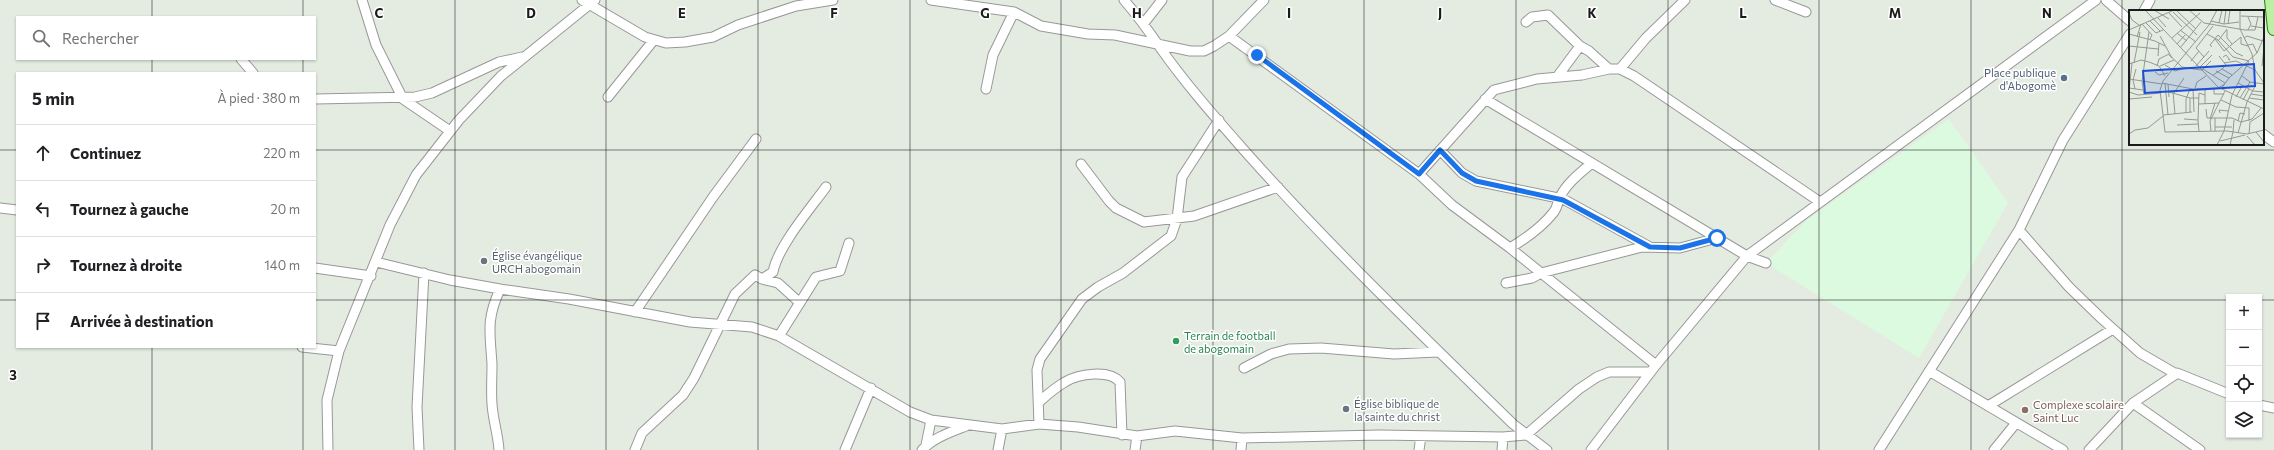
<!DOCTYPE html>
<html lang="fr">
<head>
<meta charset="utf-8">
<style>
  :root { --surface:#fff; --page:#f6f6f6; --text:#202124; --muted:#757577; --line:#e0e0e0 }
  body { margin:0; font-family:Commissioner,sans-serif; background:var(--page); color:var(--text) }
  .controls { position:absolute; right:12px; bottom:12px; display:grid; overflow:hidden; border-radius:0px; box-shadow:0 1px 3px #0004 }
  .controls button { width:36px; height:36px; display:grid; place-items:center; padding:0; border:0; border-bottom:1px solid var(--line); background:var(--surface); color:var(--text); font:20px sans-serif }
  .stop { position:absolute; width:12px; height:12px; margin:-9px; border:3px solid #1a73e8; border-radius:50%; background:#fff }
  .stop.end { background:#1a73e8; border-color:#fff; box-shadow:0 1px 4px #0008 }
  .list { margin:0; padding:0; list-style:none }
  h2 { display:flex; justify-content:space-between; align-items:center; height:52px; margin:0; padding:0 16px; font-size:17px }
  h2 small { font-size:13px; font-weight:400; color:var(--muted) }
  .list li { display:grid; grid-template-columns:26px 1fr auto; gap:12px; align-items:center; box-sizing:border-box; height:56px; padding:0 16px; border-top:1px solid var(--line) }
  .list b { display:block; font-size:15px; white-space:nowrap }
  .list em { font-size:13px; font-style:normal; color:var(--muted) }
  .icon { flex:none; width:22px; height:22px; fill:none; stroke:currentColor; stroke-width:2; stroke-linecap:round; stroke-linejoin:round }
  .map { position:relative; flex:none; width:2274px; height:450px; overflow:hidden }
  .search { position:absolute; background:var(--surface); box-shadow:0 1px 3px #0004; left:16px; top:16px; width:300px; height:44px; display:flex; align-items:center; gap:10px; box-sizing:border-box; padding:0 14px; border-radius:0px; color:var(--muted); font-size:15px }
  .panel { position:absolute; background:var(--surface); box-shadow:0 1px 3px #0004; left:16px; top:72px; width:300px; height:276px; border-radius:0px }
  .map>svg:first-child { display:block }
  .education { fill:#dcfae0 }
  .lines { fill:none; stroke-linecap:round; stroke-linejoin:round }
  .minor-casing { stroke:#989898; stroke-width:11 }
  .major-casing { stroke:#2a8111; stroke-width:14 }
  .minor { stroke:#fff; stroke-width:9 }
  .major { stroke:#bbf0a3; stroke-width:12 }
  .route { stroke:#1a73e8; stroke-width:5 }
  .grid { fill:none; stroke:#1b1b1b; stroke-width:1; stroke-opacity:0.55 }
  .service-dot { fill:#5c6f8a; stroke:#fff; stroke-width:1.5 }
  .worship-dot { fill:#6b7280; stroke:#fff; stroke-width:1.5 }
  .leisure-dot { fill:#2e9e5b; stroke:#fff; stroke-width:1.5 }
  .education-dot { fill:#8d6e63; stroke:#fff; stroke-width:1.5 }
  .labels { text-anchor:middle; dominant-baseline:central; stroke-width:3; stroke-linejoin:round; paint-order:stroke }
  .service-label { font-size:11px; fill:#4e5e75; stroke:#fff; text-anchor:end }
  .worship-label { font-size:11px; fill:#5b616d; stroke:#fff; text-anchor:start }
  .leisure-label { font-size:11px; fill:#27864d; stroke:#fff; text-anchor:start }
  .education-label { font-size:11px; fill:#785e54; stroke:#fff; text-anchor:start }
  .inset-road { fill:none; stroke:#949892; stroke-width:1 }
  .view { fill:#1d4ed8; fill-opacity:0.15; stroke:#1d4ed8; stroke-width:2 }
  .inset-edge { fill:none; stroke:#1b1b1b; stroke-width:2 }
  .grid-label { font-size:13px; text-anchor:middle; font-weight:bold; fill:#1b1b1b; stroke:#fff; stroke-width:3; stroke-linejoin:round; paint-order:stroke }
</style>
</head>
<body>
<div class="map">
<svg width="2274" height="450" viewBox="0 0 2274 450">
  <rect width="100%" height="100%" fill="#e4ece2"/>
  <!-- education -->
  <path class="education" d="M1949,119l59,84 -89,155 -153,-95 41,-43z"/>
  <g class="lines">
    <!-- minor casing -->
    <g class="minor-casing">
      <path id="minor" d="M362,0l14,45 27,54 47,32
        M582,0l63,37 21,6 19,-1 28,-5 25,-12 58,-19 37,-6
        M931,0l83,12 27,14 47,8 27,1 75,16h14l10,-5 15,-10 35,-36
        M1124,0c13,15 24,30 35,46 25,36 55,70 84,103 85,96 178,185 270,275l34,26
        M1775,0l31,12
        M2106,0l24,21
        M2144,11l6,-11
        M1526,22l6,-5 16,-2 32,31
        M1144,23l18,-23
        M1229,36l190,138 33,31 58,43 146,117
        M241,59l12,14
        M1620,69l26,-31 39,-38
        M1557,77l23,-31 9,5 20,18
        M986,89l7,-34 21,-43
        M608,97l45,-56
        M315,99l100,-2 17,-4 67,-31 23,-5
        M1485,99l232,139 30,18 19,7
        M2263,134l11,8
        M1440,150l22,23 14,8 87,18 87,48
        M1081,164l28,37 7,7 28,14 50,-6 84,-29
        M1419,174l75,-84 43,-11 45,-4 27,-6h11l14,7 186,126
        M0,208l17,2
        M2019,230l50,57 33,32 38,34 36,21 1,-1 52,21
        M1510,248c15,-9 32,-21 43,-35 5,-5 4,-11 7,-16 7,-14 20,-24 32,-34
        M376,262l74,18 50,9 69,10 121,23 62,5 27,9 131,76 21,8 71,9 37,-5 39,3 59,9 38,-5 67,7 137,-3 124,2 23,-2 53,-46 18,-12 12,-5h41
        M315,268l56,8
        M762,279l11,-7c5,-26 37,-63 53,-85
        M1506,283l26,-5 9,-5 101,-26 38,1 37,-10
        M635,312l78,-115 43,-58
        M779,336l37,-59 24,-6 9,-28
        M302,347l37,4
        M1244,368l27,-14 18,-5 32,-1 73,6 44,-2
        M1929,371l134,79
        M1040,401c8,-7 16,-14 25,-19 13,-8 44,-13 55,0l2,53
        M2133,403l67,47
        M2259,405l15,3
        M1988,406l125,-77
        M1039,424l-2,-54 3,-11 42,-60 16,-12 25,-14 48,-37 6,-17 5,-42 37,-57
        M926,445l5,-25
        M328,450l-1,-50 12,-49 51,-126 26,-50 43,-55 42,-44 94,-76
        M419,450l-2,-43 7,-134
        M499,450c-1,-16 -6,-30 -7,-46 -1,-13 0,-27 0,-40 -2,-32 -6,-44 8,-75
        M635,450l7,-17 41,-38 11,-17 41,-84 20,-19 7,4 16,4 22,20
        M845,450l26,-62
        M922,450c11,-12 29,-18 44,-24
        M998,450l4,-21
        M1135,450l2,-14
        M1241,450l1,-12
        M1419,450l2,-14
        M1502,450l1,-13
        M1591,450l65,-85 91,-109 349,-256
        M1879,450l140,-220 44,-90 67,-106
        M1994,450l22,-27
        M2089,450l44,-47 43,-29"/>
    </g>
    <!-- major casing -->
    <g class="major-casing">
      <path id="major" d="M2271,0l3,29"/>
    </g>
    <!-- minor -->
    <use href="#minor" class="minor"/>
    <!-- major -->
    <use href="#major" class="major"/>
  </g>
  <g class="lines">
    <!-- route -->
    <path class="route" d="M1257,55l162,119 21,-24 22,23 14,8 87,19 87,47 30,1 37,-10"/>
  </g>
  <!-- grid -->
  <path class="grid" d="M152,0v17M303,0v17M455,0v450M606,0v450M758,0v450M910,0v450M1061,0v450M1213,0v450M1364,0v450M1516,0v450M1668,0v450M1819,0v450M1971,0v450M2122,0v450M152,59v14M303,59v14M0,150h17M315,150h1959M0,300h17M315,300h1914M2259,300h15M152,347v103M303,347v103"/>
  <!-- markers -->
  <circle class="service-dot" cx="2064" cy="78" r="4"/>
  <g class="worship-dot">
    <circle cx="484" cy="261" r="4"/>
    <circle cx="1346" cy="409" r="4"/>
  </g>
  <circle class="leisure-dot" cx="1176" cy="341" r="4"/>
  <circle class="education-dot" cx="2025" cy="410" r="4"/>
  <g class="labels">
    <!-- service labels -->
    <g class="service-label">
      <text x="2056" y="72">Place publique<tspan x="2056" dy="13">d'Abogomè</tspan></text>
    </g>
    <!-- worship labels -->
    <g class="worship-label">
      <text x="492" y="255">Église évangélique<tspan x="492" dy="13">URCH abogomain</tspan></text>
      <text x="1354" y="403">Église biblique de<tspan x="1354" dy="13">la sainte du christ</tspan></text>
    </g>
    <!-- leisure labels -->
    <g class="leisure-label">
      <text x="1184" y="335">Terrain de football<tspan x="1184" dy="13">de abogomain</tspan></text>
    </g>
    <!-- education labels -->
    <g class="education-label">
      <text x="2033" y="404">Complexe scolaire<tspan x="2033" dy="13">Saint Luc</tspan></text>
    </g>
  </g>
  <!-- overview -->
  <g transform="translate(2129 10)">
    <rect width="135" height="135" fill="#e4ece2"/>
    <path class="inset-road" d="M16,0l73,77 46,22M25,0l15,9M47,0l20,19M60,0l15,13 41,7h10l3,-13M88,0l-8,15 -46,56 -3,9 5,42 62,-1 20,3 17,-4M111,0v19l12,25 3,16 9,13M44,2l24,23M0,3l3,7 7,5M40,3l13,14M112,6l23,1M119,7l3,7 -3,6M29,8l8,9M21,11l10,10M82,11l13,3 2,-14M17,13l10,10 7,-3M90,13l3,-13M13,14l10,11 -2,4M95,14l15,-2M99,14l2,-14M122,16l13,2M0,20l45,-20M51,20l16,12M98,20v8l5,6M48,23l10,8M0,24l26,7 10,5M78,24l11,6 15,17 16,4 -17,34 -8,36 -7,14M31,26l12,22M8,27l4,-13M43,28l28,-25M115,28l3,-2 16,5M86,29l9,12 17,-14v7l7,2M89,31l9,-12M48,34l8,-9M119,35l5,-1 4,9M0,36l29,3M83,37l-2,-2 8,-10 18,18 7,3M51,38l21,-26M39,44l14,13 12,2 8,1 9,-9M29,46l1,-13M90,46l7,9 -4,4M75,47l-8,-9 17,-22M94,47l3,-2 4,5 -2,-1M62,51l8,-10M5,53l6,-31M95,53l12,-2 19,9M0,54l12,-4 8,2 10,4 6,10M36,55l10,6 10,-3M28,56l2,-7 10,-5M31,56l14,-6M67,56l13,-15M133,56l2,-19M70,58l13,-13M74,59l22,14M87,61l13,7M26,62l4,3 9,-2M84,65l9,-6 10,6M113,66l8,6 14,2M0,69l33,5M33,73l31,6 25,-1 7,-4M36,73l3,32M109,73l15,8 11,1M39,74l1,13M0,78l14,2M66,78l2,-6 9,-6M76,78v16M85,78v6h10M6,79l-2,-9 3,-11M64,79l1,23M92,79l8,-11 28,-25 7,-16M0,81l3,-28M0,82l9,3 23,-2M40,82l21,6h9M44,82l2,22M45,83l10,-15M122,84l13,2M15,85l-2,-14 7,-49M107,87l6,-11M61,88v14M111,88l10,-16M120,88l15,2M0,89l23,-2M92,90l15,7 13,1v13M114,90l6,-11M70,94l20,-1M77,99l1,9h25l9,4 11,-3 9,-11M57,103v-14l4,-10M91,103l-1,-3 9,1M34,105l29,-3M55,109l14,1 1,12M81,109l5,-16M69,110l1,-27 6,2M109,111l2,-8 5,1M121,112l14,-9M48,115l21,-1M86,117h17M82,121l-1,-10 15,-30M86,121v-13M104,122l1,-12M127,122l8,10M109,123l9,-31 9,-18M0,124l6,-4 13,-2 15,-12M120,124l1,-12M118,126l8,9M91,131l25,-6M101,135l3,-13"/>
    <path class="view" d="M125,54l1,22 -110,7 -2,-22z"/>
    <rect width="135" height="135" class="inset-edge"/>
  </g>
  <g class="grid-label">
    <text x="379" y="18">C</text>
    <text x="531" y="18">D</text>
    <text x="682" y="18">E</text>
    <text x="834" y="18">F</text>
    <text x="985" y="18">G</text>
    <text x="1137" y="18">H</text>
    <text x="1289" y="18">I</text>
    <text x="1440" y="18">J</text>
    <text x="1592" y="18">K</text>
    <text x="1743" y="18">L</text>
    <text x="1895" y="18">M</text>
    <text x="2047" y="18">N</text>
    <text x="13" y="380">3</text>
  </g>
</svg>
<div class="controls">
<button>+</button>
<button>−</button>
<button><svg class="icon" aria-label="locate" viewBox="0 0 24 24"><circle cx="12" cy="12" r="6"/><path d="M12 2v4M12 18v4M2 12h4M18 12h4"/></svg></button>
<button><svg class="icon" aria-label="layers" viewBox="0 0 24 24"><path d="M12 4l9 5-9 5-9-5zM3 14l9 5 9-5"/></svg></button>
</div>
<div class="stop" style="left:1717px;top:238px"></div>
<div class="stop end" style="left:1257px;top:55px"></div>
<div class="search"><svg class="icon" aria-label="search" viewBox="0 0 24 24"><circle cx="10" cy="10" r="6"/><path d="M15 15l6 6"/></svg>Rechercher</div>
<section class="panel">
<h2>5 min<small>À pied · 380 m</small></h2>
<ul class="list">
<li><svg class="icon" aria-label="ahead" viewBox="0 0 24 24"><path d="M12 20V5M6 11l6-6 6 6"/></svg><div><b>Continuez</b></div><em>220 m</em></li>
<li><svg class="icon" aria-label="left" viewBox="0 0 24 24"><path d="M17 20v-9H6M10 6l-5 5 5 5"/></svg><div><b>Tournez à gauche</b></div><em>20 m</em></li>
<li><svg class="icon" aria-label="right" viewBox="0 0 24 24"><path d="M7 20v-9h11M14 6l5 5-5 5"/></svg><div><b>Tournez à droite</b></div><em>140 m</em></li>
<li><svg class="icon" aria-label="arrive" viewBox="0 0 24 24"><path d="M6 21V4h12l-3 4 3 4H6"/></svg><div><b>Arrivée à destination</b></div></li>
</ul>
</section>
</div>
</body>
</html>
